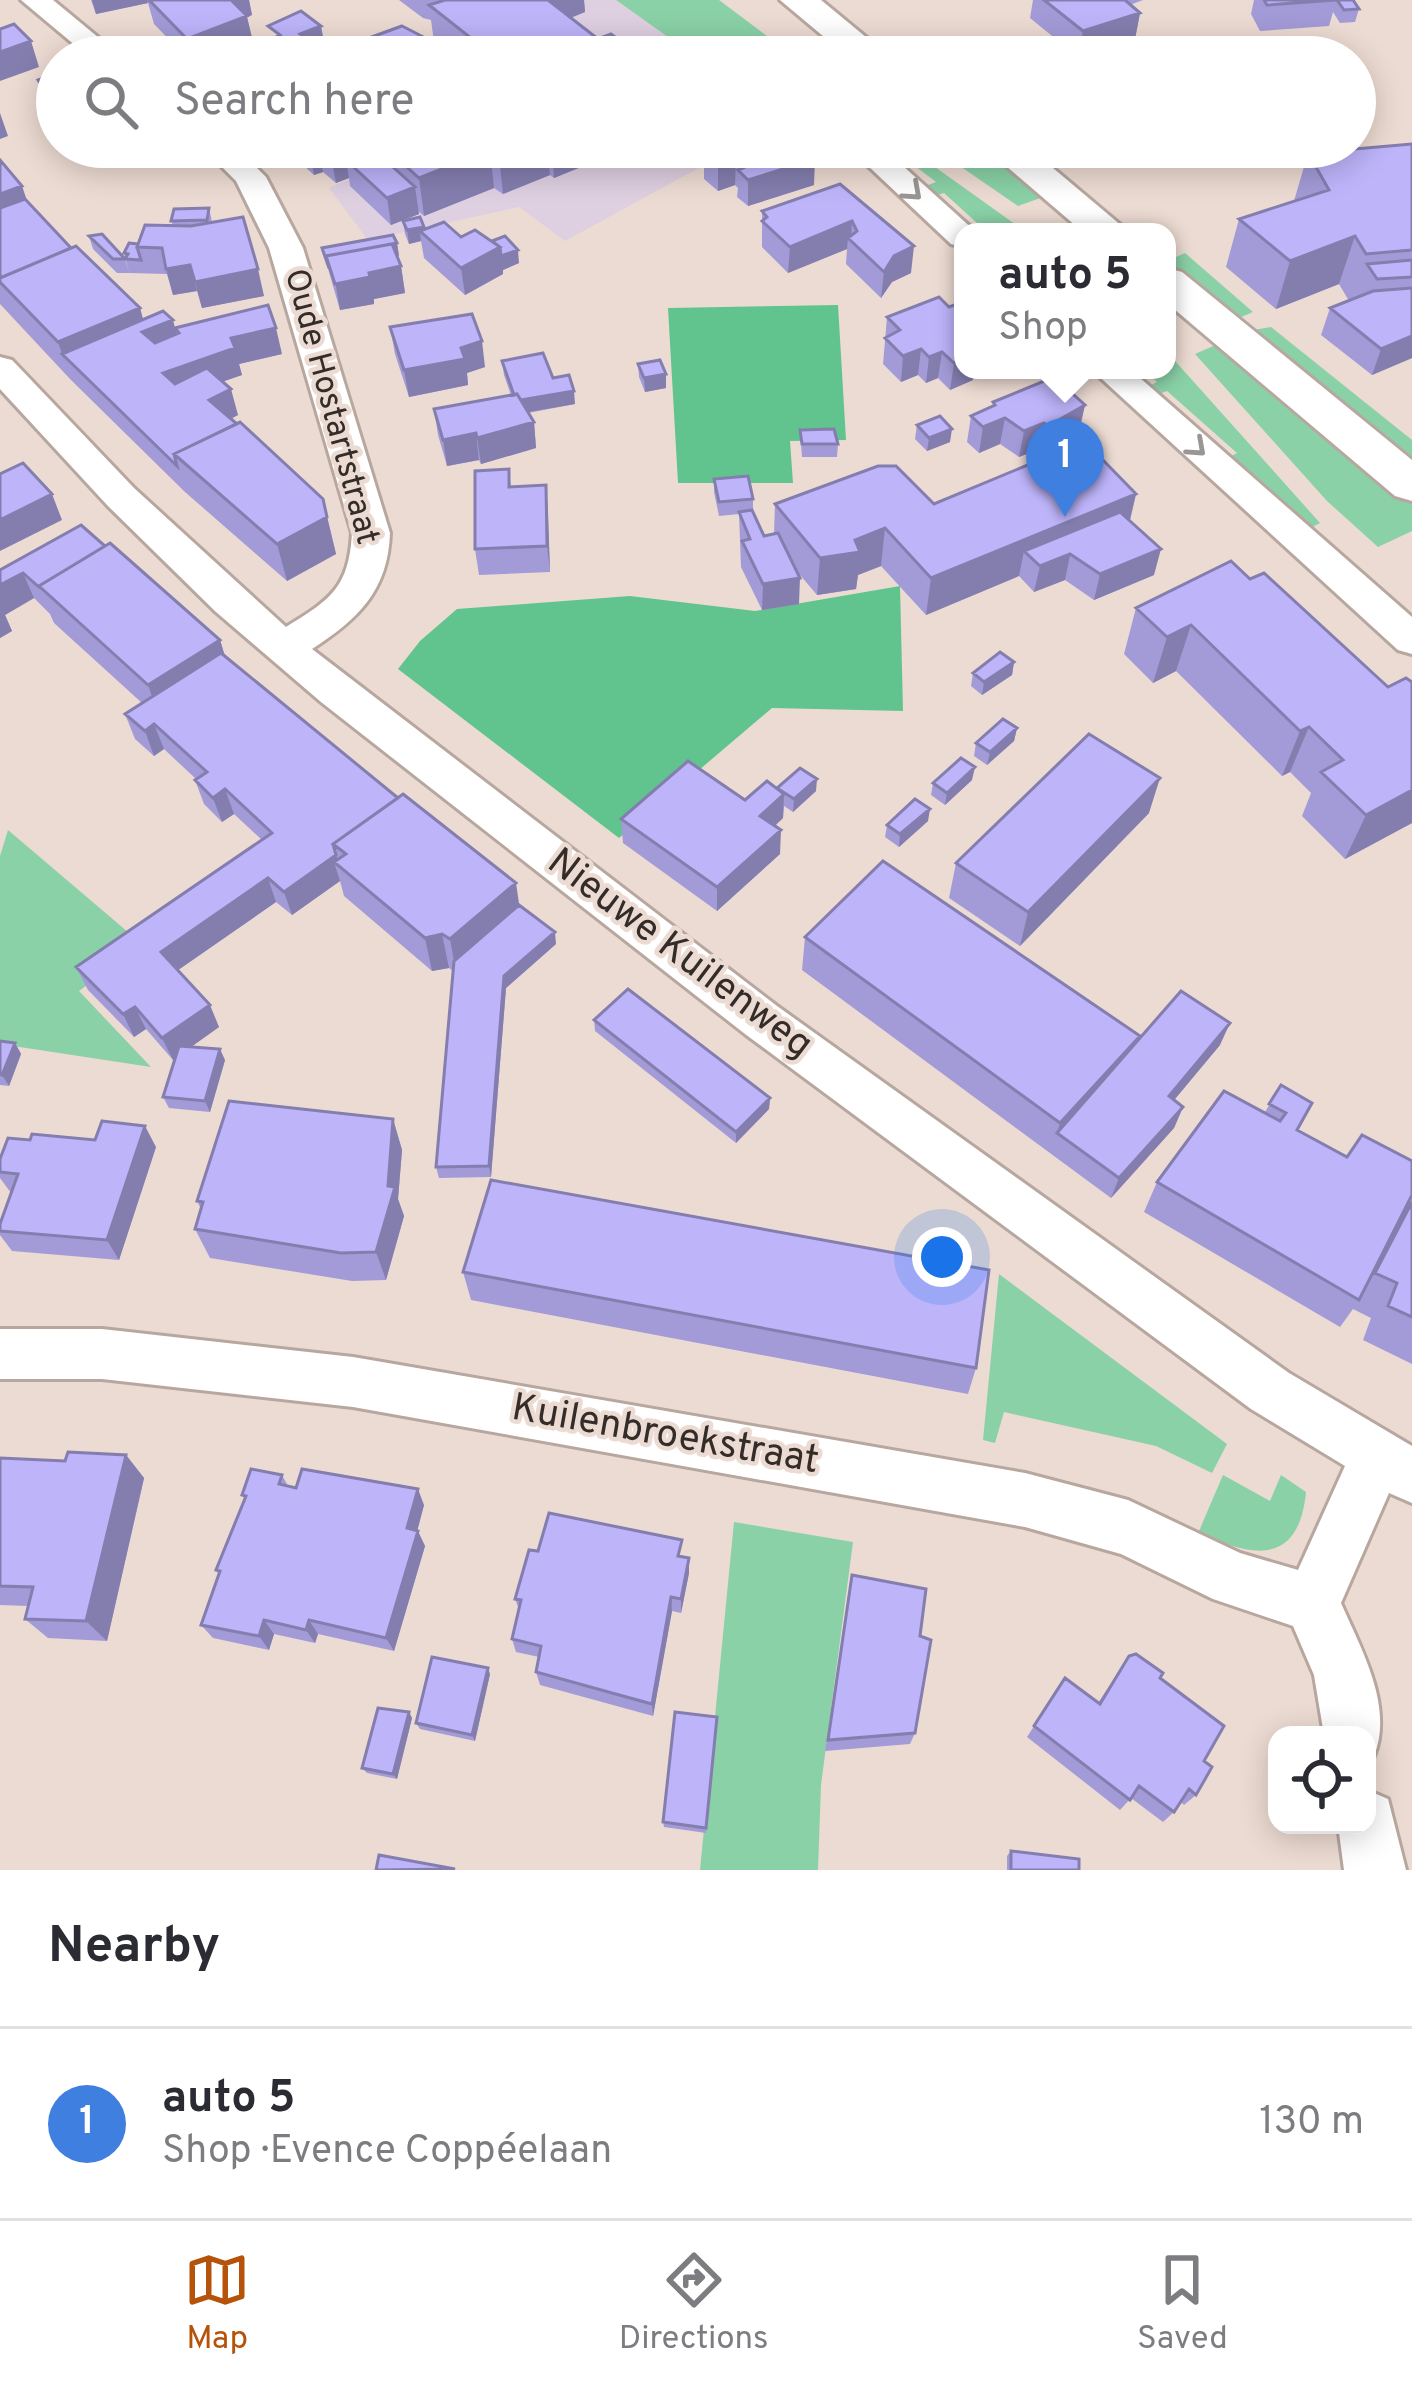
<!DOCTYPE html>
<html lang="en">
<head>
<meta charset="utf-8">
<style>
  :root { --surface:#fff; --page:#f2f2f3; --text:#2b2b33; --muted:#7c7c81; --line:#e1e1e2; --accent:#b45309 }
  body { margin:0; font-family:Overpass,sans-serif; background:var(--page); color:var(--text) }
  .controls { position:absolute; right:36px; bottom:36px; display:grid; overflow:hidden; border-radius:24px; box-shadow:0 6px 30px #0003 }
  .controls button { width:108px; height:108px; display:grid; place-items:center; padding:0; border:0; border-bottom:3px solid var(--line); background:var(--surface); color:var(--text); font:60px sans-serif }
  .you { position:absolute; left:942px; top:1257px; width:42px; height:42px; margin:-30px; border:9px solid #fff; border-radius:50%; background:#1a73e8; box-shadow:0 0 0 18px #1a73e833 }
  .badge { display:grid; place-items:center; width:78px; height:78px; border-radius:50%; background:var(--accent); color:#fff; font-size:39px; font-weight:700 }
  .pin { position:absolute; translate:-50% -99px; filter:drop-shadow(0 3px 6px #0008) }
  .pin::after { content:''; position:absolute; top:63px; width:42px; height:36px; background:inherit; clip-path:polygon(0 0,100% 0,50% 100%) }
  .popup { position:absolute; left:954px; top:223px; width:222px; height:156px; box-sizing:border-box; display:grid; place-content:center; border-radius:24px; background:var(--surface); filter:drop-shadow(0 3px 9px #0005); font-size:39px; white-space:nowrap; color:var(--muted) }
  .popup b { font-size:45px; color:var(--text) }
  .popup::after { content:''; position:absolute; left:50%; top:100%; margin-left:-24px; border:24px solid transparent; border-top-color:var(--surface) }
  .list { margin:0; padding:0; list-style:none }
  h2 { display:flex; justify-content:space-between; align-items:center; height:156px; margin:0; padding:0 48px; font-size:51px }
  h2 small { font-size:39px; font-weight:400; color:var(--muted) }
  .list li { display:grid; grid-template-columns:78px 1fr auto; gap:36px; align-items:center; box-sizing:border-box; height:192px; padding:0 48px; border-top:3px solid var(--line) }
  .list b { display:block; font-size:45px; white-space:nowrap }
  .list p { margin:0; font-size:39px; white-space:nowrap; color:var(--muted) }
  .list em { font-size:39px; font-style:normal; color:var(--muted) }
  .icon { flex:none; width:66px; height:66px; fill:none; stroke:currentColor; stroke-width:2; stroke-linecap:round; stroke-linejoin:round }
  .map { position:relative; flex:none; width:1412px; height:1870px; overflow:hidden }
  .search { position:absolute; background:var(--surface); box-shadow:0 6px 30px #0003; left:36px; right:36px; top:36px; height:132px; display:flex; align-items:center; gap:30px; box-sizing:border-box; padding:0 42px; border-radius:66px; color:var(--muted); font-size:45px }
  .sheet { height:348px; background:var(--surface) }
  nav { display:flex; justify-content:space-around; align-items:center; box-sizing:border-box; height:168px; border-top:3px solid var(--line); background:var(--surface); font-size:33px; color:var(--muted) }
  nav a { display:grid; justify-items:center; gap:6px }
  nav .on { color:var(--accent) }
  .map>svg:first-child { display:block }
  .education { fill:#decfe1 }
  .green { fill:#8ad1a7 }
  .forest { fill:#61c48e }
  .lines { fill:none; stroke-linecap:round; stroke-linejoin:round }
  .minor-casing { stroke:#b7a79f; stroke-width:6 }
  .tertiary-casing { stroke:#b7a79f; stroke-width:6 }
  .minor { fill:#fff; fill-rule:evenodd }
  .tertiary { fill:#fff; fill-rule:evenodd }
  .wall { fill:#a39bd7 }
  .shaded-wall { fill:#847eaf }
  .building { fill:#bdb4fa; stroke:#847eaf; stroke-width:3 }
  .oneway { stroke:#999694 }
  .labels { text-anchor:middle; dominant-baseline:central; stroke-width:9; stroke-linejoin:round; paint-order:stroke }
  .far-street-label { font-size:33px; fill:#332c29; stroke:#ecdbd2 }
  .street-label { font-size:39px; fill:#332c29; stroke:#ecdbd2 }
</style>
</head>
<body>
<div class="map">
<svg width="1412" height="1870" viewBox="0 0 1412 1870">
  <rect width="100%" height="100%" fill="#ecdbd2"/>
  <!-- education -->
  <path class="education" d="M562,0h54l80,57h-263l-11,-10z
    M423,147h314l-172,94 -46,-34 -151,33 -39,-52z"/>
  <!-- green -->
  <path class="green" d="M616,0h103l76,57h-99z
    M890,147h17l119,85h-39l-43,-39 -13,4 -11,-9 16,-6z
    M950,147h36l60,49 -28,10 -80,-55z
    M1185,253l68,59 -14,6 -72,-57z
    M1271,327l141,113v23l-159,-133z
    M1220,343l192,161v27l-34,16 -51,-46 -132,-147z
    M1167,352l153,171 -15,8 -79,-72 11,-6 -70,-62 -13,5 -9,-8 12,-6 -13,-12h23z
    M8,830l134,114 -63,47 72,76 -151,-23v-188z
    M999,1274l228,170 -15,29 -56,-27 -152,-34 -9,31 -12,-3z
    M1223,1475l47,26 11,-26 25,17c-7,74 -55,67 -107,39z
    M734,1522l119,20 -32,243 -3,85h-118z"/>
  <!-- forest -->
  <path class="forest" d="M838,305l8,135 -56,1 3,42h-115l-10,-175z
    M900,586l3,125 -131,-3 -153,130 -221,-169 22,-28 37,-32 173,-13 125,15z"/>
  <g class="lines">
    <!-- minor casing -->
    <g class="minor-casing">
      <path id="minor" d="M21,0h32l69,57h-33z
        M202,147h34l30,30 37,71 87,285c-2,58 -32,86 -78,116l465,357 512,367 123,73v57l-23,-10 -48,110c20,46 53,103 33,153l-7,3v-24h-43l-10,-60 -21,-49 -80,-27 -92,-45 -96,-27 -672,-120 -251,-28h-102v-50h102l251,28 672,116 103,27 112,53 58,17 47,-104 -94,-57 -506,-375 -424,-332 -105,-90 -108,-106 -108,-117v-32l12,3 122,128 152,139c44,-27 63,-39 66,-94l-83,-285 -33,-67z
        M848,147h34l94,85h-13v15l-12,-3z
        M1092,370h39l281,247v37l-14,-4z
        M1367,1790l21,9 18,71h-62l-6,-45h29z"/>
    </g>
    <!-- tertiary casing -->
    <g class="tertiary-casing">
      <path id="tertiary" d="M780,0h41l69,57h-42z
        M984,147h44l101,85h-46z
        M1167,268l15,4 230,188v41l-17,-5 -228,-193z"/>
    </g>
    <!-- minor -->
    <use href="#minor" class="minor"/>
    <!-- tertiary -->
    <use href="#tertiary" class="tertiary"/>
  </g>
  <!-- wall -->
  <path class="wall" d="M91,0h158l3,15 -5,2 6,25 -40,15h-27l-32,-33 -6,-21 -52,11z
    M399,0h185l1,12 -14,6 53,39h-173l-9,-8 1,8h-94l-2,-11 55,-20 32,16 -3,-22 -8,-2z
    M1033,0h110l-13,5 10,8 -5,26 -57,18 -48,-39z
    M1254,0h99l6,9 -4,13 -15,1 -7,-11 -4,14 -69,5 -9,-17z
    M57,73l-2,38 -13,-18 -4,-13z
    M1412,144v214l-40,17 -51,-40 9,-27 19,-7 -10,-17 -63,25 -50,-42 13,-48 55,-18 14,-48z
    M299,147h331l-76,31 -4,-3 -47,19 -9,-6 -70,28 -6,-5 1,3 -28,11 -41,-39 -1,-8 -13,5 -13,-11 -9,3 -11,-10z
    M662,147h31l-19,8z
    M722,147l92,38 -66,21 -11,-9 1,-9 -3,-3 -17,6 -14,-12v-26z
    M0,160l28,42 43,46 69,60 3,12 139,34 -43,10 3,11 -19,6 15,34 -7,4 92,80 13,55 -49,27 -102,-89 -114,-112 -71,-76z
    M840,184l71,89 -19,9 -11,16 -35,-34 1,-15 -59,24 -26,-26v-36z
    M209,208l3,14 52,74 -62,12 -5,-17 -24,4 -6,-21 -38,-1 -5,-20 49,-28 -2,-4z
    M403,221l22,8 36,8 58,26 -16,7v4l-38,21 -41,-37 -3,-17 -12,3 -4,-10z
    M89,236l36,23 4,14h-12l-24,-24z
    M397,243l2,13 -2,1 4,9 4,27 -31,6v5l-34,6 -18,-62z
    M939,297l34,83 -23,10 -12,-12 -12,5 -8,-8 -17,7 -18,-18 4,-47z
    M390,327l95,40 -18,6 1,12 -59,12 -14,-43z
    M502,361l51,17 22,26 -47,9 6,9 2,26 -55,16 -2,-4 -32,6 -9,-31 -4,-26 77,-14 -7,-20z
    M638,364l28,24 -21,4 -6,-15z
    M993,402l92,3 -6,26 -36,21 -4,-3 -20,8 -19,-13 -21,9 -12,-11 4,-26 21,-9z
    M917,425l33,17 -23,9 -12,-12z
    M800,430l38,14 -1,13h-35z
    M509,469l2,18 35,-2 4,87 -71,3 -4,-26z
    M714,479l39,20v13l11,24 10,-2 1,-30h159l202,-10 -6,27 24,54 -60,25 -29,-20 -31,12 -15,-16 -93,39 -45,-49 -23,9 -2,14 -39,6 -22,-26 4,35 -37,6 -21,-43 -2,-53 -20,2 -5,-24z
    M105,546l115,94 5,16 294,249 37,39 -50,44 -15,189 -52,1 -3,-11 17,-196 -4,-3 -17,3 -88,-75 -4,-15 -48,34 -16,-13 -98,68 41,57 -27,19 33,14 -15,52 -41,-4 -6,-11 12,-39 -2,2 -27,-31 -12,8 -46,-47 -12,-23 186,-127 -28,-26 -12,8 -18,-18 -9,-24 1,-1 -32,-30 -10,7 -19,-17 -10,-25 17,-11 -88,-80 -4,-9 -16,-16 -29,17 7,16 -12,7v-68z
    M1250,579l138,108 24,-5v141l-67,36 -43,-43 9,-23 -21,-21 -8,4 -106,-105 -23,12 -29,-29 12,-46z
    M1014,662l-2,13 -30,20 -11,-9 2,-13z
    M1017,728l-3,13 -27,24 -13,-9 2,-13z
    M972,780l-27,25 -14,-10 2,-12z
    M777,788l39,3 -23,21 -9,-6 -1,12 -8,8 5,28 -63,57 -94,-68 -2,-24 124,-19z
    M1149,813l-129,133 -71,-48 7,-35z
    M928,821l-29,26 -14,-10 2,-12z
    M805,937l335,99 80,9 -46,55 9,7 -9,21 -63,70 -309,-228z
    M594,1020l176,78 -1,11 -33,34 -141,-112z
    M0,1041l15,2 6,11 -12,32 -9,-1z
    M1281,1085l16,45 50,27 65,4v203l-49,-24 8,-22 -18,-9 -13,18 -196,-115 13,-30 108,-70z
    M393,1119l9,31 -4,49 6,17 -18,64 -34,1 -142,-23 -15,-29 6,-20 -4,-8z
    M30,1140l126,7 -37,113 -107,-9 -12,-16v-11l11,-31 -11,-15v-19z
    M463,1272l513,96 -8,26 -497,-94z
    M126,1455l18,23 -37,163 -59,-3 -23,-19 3,-13 -28,-1v-147l65,3z
    M282,1475l6,11 136,19 -7,26 8,15 -31,105 -76,-17 -3,9 -41,-9 -5,16 -56,-12 -12,-13 18,-50 -3,-5 29,-70 -3,-5z
    M682,1557l7,1v15l-8,40 -9,-2 -19,105 -113,-31 -4,-13 3,-15 -23,-5 -4,-13 7,-30 -4,-10z
    M852,1575l63,158 -5,11 -85,7z
    M1129,1656l31,22 44,83 -8,34 -12,10 -3,-3 -7,10 -11,10 -32,-24 -11,12 -93,-73 38,-59 33,25z
    M490,1674l-15,67 -55,-12 -4,-6z
    M409,1712l3,6 -15,61 -30,-6 -5,-5z
    M717,1717l-11,116 -42,-6 -1,-5z
    M1011,1851l68,19h-72v-14z"/>
  <!-- shaded-wall -->
  <path class="shaded-wall" d="M92,0h55l1,3 -52,11z
    M227,0h22l3,15 -5,2 6,25 -40,15h-21l-5,-18z
    M538,0h46l1,12 -44,17z
    M1140,13l-5,26 -57,18 5,-26z
    M321,26l5,26 -13,5 -13,-23z
    M31,41l8,26 -39,14v-38z
    M394,41l2,16h-35v-2z
    M623,43l1,14 -12,-9z
    M441,46l2,11h-21z
    M57,95v15l-2,1 -5,-13z
    M0,113l8,23 -8,3z
    M314,147h5l4,25 -9,3 -5,-26z
    M357,147h23l3,18 -37,-5 3,18 -13,5 -5,-26z
    M523,147h24l3,28 -47,19 -4,-38z
    M552,147h78l-76,31z
    M674,147h19l-19,8z
    M490,150l4,38 -70,28 -5,-38z
    M736,159l-1,26 -17,6v-26z
    M815,159l-1,26 -66,21v-26z
    M22,186l13,38 -35,14v-44z
    M415,187l4,27 -28,11 -4,-27z
    M852,221l-1,20 -3,-3 -1,11 -59,24 2,-26z
    M424,227l2,10 -6,-6 1,10 -12,3 -2,-14z
    M1355,236l-16,48 -63,25 14,-48z
    M397,243l2,13 -5,1 7,9 4,27 -31,6v5l-34,6 -5,-29 54,-37z
    M914,246l-3,27 -19,9 -11,16 3,-26 10,-16z
    M500,247l18,3 1,13 -16,7v4l-38,21 -4,-27z
    M190,265l7,26 -24,4 -7,-26z
    M258,269l6,27 -62,12 -7,-26z
    M140,308l6,22 27,-10 7,27 -118,7 9,26 -13,-38z
    M276,328l6,26 -43,10 3,11 -71,25 -8,-27 68,-35z
    M1412,336v22l-40,17 9,-26z
    M482,341l3,26 -18,6 1,12 -59,12 -5,-27z
    M921,349l-3,26 -17,7 2,-26z
    M942,352l-4,26 -12,5 3,-26z
    M963,359v11h12l-2,10 -23,10 4,-27z
    M666,374v14l-21,4 -1,-14z
    M231,389l7,26 -22,11 -7,-26z
    M574,391l1,13 -58,10 -1,-13z
    M1085,405l-6,26 -36,21 5,-26z
    M1005,418l-5,26 -21,9 4,-26z
    M534,422l2,26 -55,16 -4,-26z
    M1044,423l-5,26 -20,8 5,-26z
    M952,429l-2,13 -23,9 2,-13z
    M476,433l3,27 -32,6 -4,-26z
    M546,485l2,26 2,61 -3,-26z
    M52,494l10,26 -62,31v-31z
    M1136,494l-9,37 -57,24 -5,25 -31,12 6,-26 -16,-15 -5,25 -93,39 5,-37z
    M327,517l9,37 -49,27 -10,-37z
    M885,528l-4,38 -23,9 -2,14 -39,6 3,-37 35,-18z
    M1161,549l-7,26 -60,25 6,-26z
    M23,573l11,25 -29,17 7,16 -12,7v-53z
    M800,578l-1,26 -37,6 1,-26z
    M1191,625l-15,46 -23,12 14,-46z
    M220,640l11,37 -70,44 -13,-36z
    M1014,662l-2,13 -30,20 2,-13z
    M154,724l10,25 -10,7 -9,-25z
    M1309,727l-19,45 -8,4 18,-45z
    M1017,728l-3,13 -27,24 3,-13z
    M975,767l-3,13 -27,25 2,-12z
    M1160,778l-11,35 -129,133 8,-34z
    M817,779l-1,12 -23,21 1,-13z
    M225,789l9,25 -12,8 -9,-24z
    M1412,790v33l-67,36 21,-44z
    M784,794l-1,24 -24,22 1,-24z
    M930,809l-2,12 -29,26 1,-13z
    M781,830l-1,24 -63,57v-24z
    M336,855l4,11 -6,-4 6,19 -48,34 -8,-23z
    M268,878l8,24 -105,73 -10,-23z
    M516,883l5,34 -65,56 -6,-34z
    M555,932l1,12 -50,44 -15,189 -2,-11 15,-190z
    M442,934l7,34 -17,3 -7,-33z
    M210,1005l9,22 -46,33 -11,-22z
    M135,1007l11,22 -12,8 -11,-23z
    M1230,1023l-10,22 -60,72 9,-21z
    M1140,1036l-12,31 -71,66 3,-10z
    M15,1043l6,11 -12,32 -7,-11z
    M220,1049l5,11 -15,52 -5,-11z
    M770,1098l-1,11 -33,34v-11z
    M1183,1107l-9,21 -63,70 8,-20z
    M393,1119l9,31 -4,49 6,17 -18,64 -10,-28 12,-66z
    M145,1126l11,21 -37,113 -12,-20z
    M126,1455l18,23 -37,163 -21,-20z
    M418,1489l6,16 -10,38 -7,-15z
    M418,1531l7,15 -31,105 -8,-13z
    M689,1558v15l-8,40v-14z
    M671,1597l1,14 -19,105 -1,-12z
    M264,1620l10,14 -5,16 -10,-14z
    M309,1620l9,14 -3,9 -9,-13z
    M488,1668l2,6 -15,67 -3,-6z
    M409,1712l3,6 -15,61 -4,-5z"/>
  <!-- building -->
  <path class="building" d="M149,0h82l16,16 -60,23z
    M445,0h103l50,39 13,-5 12,9 -11,5 11,9h-128l-66,-52z
    M1044,0h81l15,13 -57,18z
    M1264,0h72l-69,5z
    M1337,0h16l6,9 -15,1z
    M301,11l20,15 -21,8 24,20 -7,3h-83l46,-22 -12,-9z
    M14,24l17,17 -31,11v-23z
    M402,26l39,20 -19,11h-8l-20,-16 -33,14 -14,-9z
    M57,73v22l-7,3 -12,-18z
    M1412,144v106l-46,4 -11,-18 -65,25 -51,-42 90,-29 -21,-37z
    M320,147h37l-26,10z
    M385,147h138l-24,9 -9,-6 -71,28z
    M722,147h81l12,12 -67,21 -10,-10 7,-3 -9,-8 -18,6 -14,-12z
    M373,149l42,38 -28,11 -41,-38z
    M0,160l22,26 -22,8z
    M840,184l74,62 -20,10 -10,16 -36,-34 9,-7 -5,-10 -62,26 -28,-26 5,-4 -5,-6z
    M25,199l46,49 -71,30v-70z
    M209,208l-2,12 -36,1 3,-12z
    M243,217l15,52 -63,13 -5,-17 -24,4 -4,-21 -25,-1 8,-22 46,1z
    M420,217l4,10 -17,3 -4,-9z
    M444,222l17,15 14,-7 25,17 -39,21 -41,-37z
    M102,234l23,25h-12l-24,-23z
    M393,235l4,8 -71,13 3,12 -7,-20z
    M505,236l13,14 -17,6 -1,-9 -8,-6z
    M129,243l9,1 -1,3 4,13 -16,-1 3,-5 -4,-1z
    M392,244l9,22 -32,7 1,4 -35,7 -9,-28z
    M76,246l64,62 -82,34 -58,-60v-4z
    M1412,260v17l-35,2 -10,-15z
    M1412,288v48l-31,13 -51,-41 43,-17z
    M939,297l10,10 14,-5v58l-9,3 -12,-11 -13,5 -8,-8 -18,7 -18,-18 15,-8 -13,-13z
    M268,305l8,23 -45,10 4,10 -72,25 12,11 32,-16 24,21 -22,11 28,24 -63,30 3,12 -115,-112 101,-43 10,9 -31,12 13,11 24,-10 -4,-5z
    M472,314l10,27 -21,7 4,11 -61,11 -14,-43z
    M543,353l10,25 16,-3 5,16 -53,9 -4,-6 -3,1 -12,-34z
    M660,360l6,14 -22,4 -6,-14z
    M1054,377l31,28 -37,21 -4,-3 -20,8 -19,-13 -22,9 -12,-11 24,-11 -2,-3z
    M517,394l17,28 -57,16 -1,-5 -33,7 -9,-31z
    M940,416l12,13 -23,9 -12,-13z
    M240,422l83,77 4,18 -50,27 -103,-90z
    M834,429l4,15h-36l-2,-14z
    M1077,452l25,7 34,35 -205,84 -46,-50 -30,12 5,12 -40,6 -45,-54 103,-38h18l38,38 120,-50z
    M23,463l29,31 -52,26v-46z
    M509,469v18l37,-2 1,61 -72,3v-78z
    M748,476l5,23 -34,3 -5,-23z
    M752,510l12,26 14,-3 22,45 -37,6 -21,-43 8,-2 -11,-27z
    M1120,512l41,37 -61,25 -30,-20 -30,12 -16,-15z
    M81,525l24,21 -66,40 1,2 -17,-15 -23,12v-15z
    M110,543l110,97 -72,45 -109,-99z
    M1231,561l19,18 14,-6 124,114 18,-9 6,4v108l-46,25 -45,-43 22,-12 -34,-33 -9,4 -109,-106 -24,12 -31,-29z
    M1000,652l14,10 -30,20 -11,-9z
    M221,653l177,145 -65,46 3,11 -52,37 -16,-14 -107,74 49,53 -48,33 -27,-31 -12,7 -47,-47 196,-134 -47,-44 -12,9 -18,-18 12,-8 -53,-48 -9,7 -20,-17z
    M1003,719l14,9 -27,24 -14,-9z
    M1089,734l71,44 -132,134 -72,-49z
    M961,758l14,9 -28,26 -14,-10z
    M688,761l57,39 22,-19 17,13 -24,22 21,14 -64,57 -96,-68z
    M800,768l17,11 -23,20 -17,-11z
    M403,794l113,89 -66,56 -8,-5 -17,4 -91,-76 12,-8 -13,-10z
    M915,799l15,10 -30,25 -13,-9z
    M883,861l257,175 -80,87 -255,-186z
    M519,905l36,27 -51,44 -15,190 -53,1 18,-206z
    M628,989l142,109 -34,34 -142,-112z
    M1181,991l49,32 -61,73 14,11 -64,71 -62,-45z
    M0,1041l15,2 -13,32 -2,-1z
    M179,1046l41,3 -15,52 -42,-4z
    M1281,1085l31,18 -15,27 50,27 15,-22 50,26v34l-53,105 -202,-118 67,-91 56,30 6,-8 -17,-9z
    M229,1101l164,18 -5,67 7,1 -19,65 -35,1 -146,-24 8,-27 -6,-1z
    M102,1121l43,5 -38,114 -107,-9v-7l18,-50 -18,-2v-13l8,-21 22,2 2,-6 63,6z
    M491,1180l498,90 -13,98 -513,-96z
    M1412,1202v115l-24,-11 9,-23 -22,-10z
    M68,1452l58,3 -40,166 -61,-2 8,-32 -33,-1v-128l65,3z
    M251,1469l31,6 -3,9 17,4 6,-19 116,20 -11,39 11,3 -32,107 -77,-18 -3,10 -42,-10 -5,16 -58,-11 19,-54 -4,-1 30,-74 -4,-1z
    M549,1513l133,27 -4,16 11,2 -8,41 -10,-2 -19,107 -116,-32 5,-26 -29,-7 9,-39 -6,-1 14,-49 9,1z
    M852,1575l74,14 -6,47 11,4 -16,93 -87,7z
    M1136,1654l27,19 -3,5 64,48 -20,35 8,6 -16,28 -7,-6 -15,23 -35,-26 -9,14 -96,-74 31,-48 35,26 29,-48z
    M432,1657l56,11 -16,67 -56,-12z
    M378,1708l31,4 -16,62 -31,-6z
    M675,1712l42,5 -11,111 -43,-6z
    M1011,1851l68,8v11h-68z
    M379,1855l76,14 -79,1z"/>
  <!-- one-way arrows -->
  <defs><path id="oneway-chevron" d="M-2-3.5L2.5 0L-2 3.5" fill="none" stroke-width="1.6" stroke-linecap="round" stroke-linejoin="round" transform="scale(3)"/></defs>
  <g class="oneway">
    <use href="#oneway-chevron" transform="translate(913 192) rotate(42)"/>
    <use href="#oneway-chevron" transform="translate(1197 448) rotate(42)"/>
  </g>
  <g class="labels">
    <!-- far-street labels -->
    <g class="far-street-label">
      <text transform="translate(330 407) rotate(75)">Oude Hostartstraat</text>
    </g>
    <!-- street labels -->
    <g class="street-label">
      <text transform="translate(679 955) rotate(37)">Nieuwe Kuilenweg</text>
      <text transform="translate(665 1436) rotate(10)">Kuilenbroekstraat</text>
    </g>
  </g>
</svg>
<div class="controls">
<button><svg class="icon" aria-label="locate" viewBox="0 0 24 24"><circle cx="12" cy="12" r="6"/><path d="M12 2v4M12 18v4M2 12h4M18 12h4"/></svg></button>
</div>
<div class="you"></div>
<div class="pin badge" style="left:1065px;top:517px;background:#3f7fe0">1</div>
<div class="popup"><b>auto 5</b>Shop</div>
<div class="search"><svg class="icon" aria-label="search" viewBox="0 0 24 24"><circle cx="10" cy="10" r="6"/><path d="M15 15l6 6"/></svg>Search here</div>
</div>
<section class="sheet">
<h2>Nearby<small></small></h2>
<ul class="list">
<li><span class="badge" style="background:#3f7fe0">1</span><div><b>auto 5</b><p>Shop · Evence Coppéelaan</p></div><em>130 m</em></li>
</ul>
</section>
<nav>
<a class="on"><svg class="icon" aria-label="map" viewBox="0 0 24 24"><path d="M3 6l6-2 6 2 6-2v14l-6 2-6-2-6 2zM9 4v14M15 6v14"/></svg>Map</a>
<a><svg class="icon" aria-label="directions" viewBox="0 0 24 24"><path d="M12 3l9 9-9 9-9-9zM9 14v-3h6M13 9l2 2-2 2"/></svg>Directions</a>
<a><svg class="icon" aria-label="saved" viewBox="0 0 24 24"><path d="M7 4h10v16l-5-4-5 4z"/></svg>Saved</a>
</nav>
</body>
</html>
